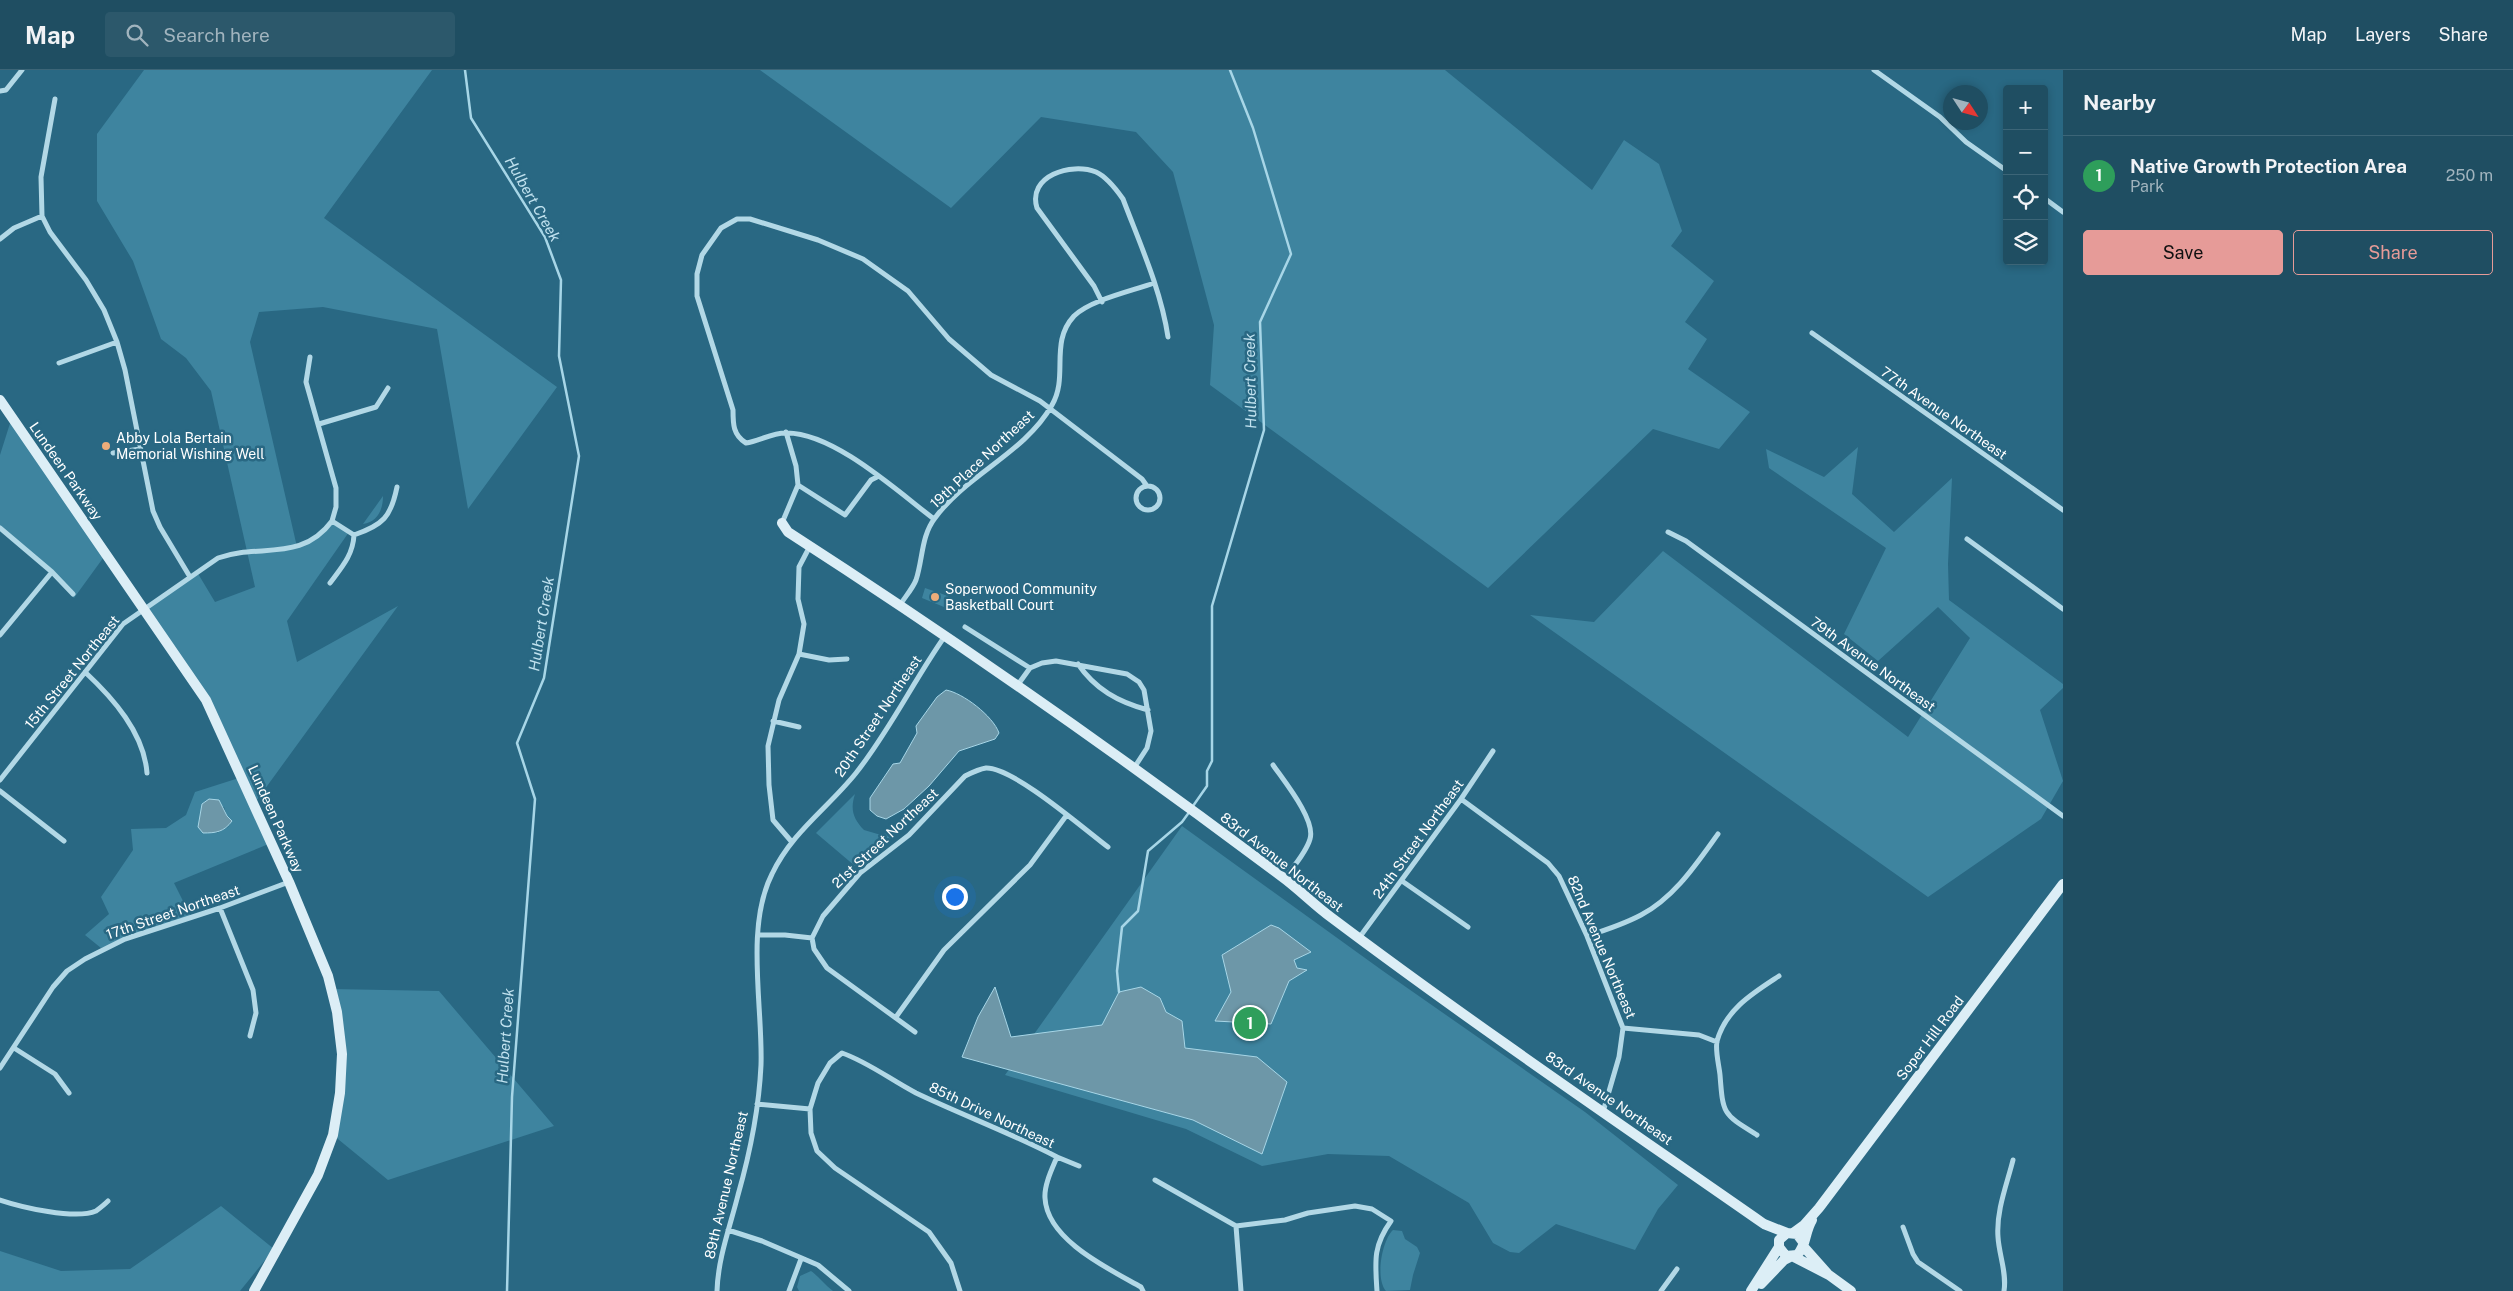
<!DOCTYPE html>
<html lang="en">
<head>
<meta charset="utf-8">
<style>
  :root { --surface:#1f4e62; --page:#2c586b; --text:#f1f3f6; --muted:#a1b4be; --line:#3c6577; --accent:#e69b98 }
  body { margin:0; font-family:"Public Sans",sans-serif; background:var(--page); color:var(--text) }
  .controls { position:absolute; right:15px; top:15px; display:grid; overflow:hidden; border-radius:5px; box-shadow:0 2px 8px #0003 }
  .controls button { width:45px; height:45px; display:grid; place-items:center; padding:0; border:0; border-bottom:1px solid var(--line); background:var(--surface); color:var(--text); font:25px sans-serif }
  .compass { position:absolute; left:1943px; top:15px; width:45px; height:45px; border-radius:50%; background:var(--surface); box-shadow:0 2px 8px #0003; rotate:126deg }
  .you { position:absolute; left:954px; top:826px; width:18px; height:18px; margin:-12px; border:4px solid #fff; border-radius:50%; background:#1a73e8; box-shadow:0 0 0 8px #1a73e833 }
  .badge { display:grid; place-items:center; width:32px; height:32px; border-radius:50%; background:var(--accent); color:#fff; font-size:16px; font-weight:700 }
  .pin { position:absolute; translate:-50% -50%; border:2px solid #fff; box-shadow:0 1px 5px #0006 }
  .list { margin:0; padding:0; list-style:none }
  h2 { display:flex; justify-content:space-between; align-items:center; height:65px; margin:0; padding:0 20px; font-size:21px }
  h2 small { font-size:16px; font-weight:400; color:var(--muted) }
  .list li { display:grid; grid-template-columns:32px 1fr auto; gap:15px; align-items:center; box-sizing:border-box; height:80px; padding:0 20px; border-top:1px solid var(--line) }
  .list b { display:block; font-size:19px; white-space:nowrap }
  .list p { margin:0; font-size:16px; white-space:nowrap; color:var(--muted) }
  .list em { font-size:16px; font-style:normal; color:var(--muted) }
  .actions { display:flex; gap:10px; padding:15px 20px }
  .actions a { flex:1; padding:11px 0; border:1px solid var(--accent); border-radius:5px; text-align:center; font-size:18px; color:var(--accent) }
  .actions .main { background:var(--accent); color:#111 }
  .icon { flex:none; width:28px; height:28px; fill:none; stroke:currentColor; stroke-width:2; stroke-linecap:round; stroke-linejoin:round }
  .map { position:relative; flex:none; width:2063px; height:1221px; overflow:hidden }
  header { display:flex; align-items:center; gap:30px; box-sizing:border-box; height:70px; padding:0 25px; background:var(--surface); border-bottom:1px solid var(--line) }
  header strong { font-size:24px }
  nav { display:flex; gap:28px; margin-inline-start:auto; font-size:18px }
  .search { width:350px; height:45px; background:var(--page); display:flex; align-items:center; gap:12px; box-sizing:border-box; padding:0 18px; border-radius:5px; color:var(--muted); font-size:19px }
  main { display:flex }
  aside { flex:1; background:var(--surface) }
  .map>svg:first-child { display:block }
  .green { fill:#3e849f; fill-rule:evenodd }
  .water { fill:#6d97a8; stroke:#a7d6e7 }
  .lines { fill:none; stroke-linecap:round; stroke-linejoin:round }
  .stream { stroke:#a7d6e7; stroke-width:2.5 }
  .street { stroke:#b2d8e6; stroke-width:5 }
  .secondary { stroke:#dceef6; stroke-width:10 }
  .poi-dot { fill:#edad7a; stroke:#296883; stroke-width:2 }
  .labels { text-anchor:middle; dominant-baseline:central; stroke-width:5; stroke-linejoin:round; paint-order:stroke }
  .street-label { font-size:14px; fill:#fff; stroke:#296883 }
  .poi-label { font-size:14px; fill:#fff; stroke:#296883; text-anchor:start }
  .water-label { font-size:15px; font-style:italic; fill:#c1e2ef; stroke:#296883 }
</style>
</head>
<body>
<header>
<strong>Map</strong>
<div class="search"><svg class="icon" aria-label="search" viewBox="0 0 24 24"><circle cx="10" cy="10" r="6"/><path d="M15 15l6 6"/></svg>Search here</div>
<nav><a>Map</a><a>Layers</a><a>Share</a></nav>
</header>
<main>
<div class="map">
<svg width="2063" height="1221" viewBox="0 0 2063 1221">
  <rect width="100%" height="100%" fill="#296883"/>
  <!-- green -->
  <path class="green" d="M144,0h288l-108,148 233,169 -89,122 -31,-180 -114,-22 -64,5 -9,30 47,205 11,-4 24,-22 17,11 -62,89 10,41 101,-56 -144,198 17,39 -97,40 18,36 -91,29 -16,-13 24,-21 -8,-17 32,-47 -2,-21 35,-1 20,-13 9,-23 47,-15 -21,-49 -77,-120 53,-36 18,30 40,-15 -44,-196 -25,-33 -25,-19 -28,-78 -36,-60v-67zM202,734l22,3 3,9 5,5 -4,6 -11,6 -16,-18z
    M760,0h685l147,120 32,-50 35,24 23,67 -11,15 43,35 -29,41 22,17 -19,30 62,43 -31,37 -66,-20 -165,159 -278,-203 4,-60 -41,-153 -37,-40 -95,-15 -90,91z
    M12,347l94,137 -32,44 -22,-26 -52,-44v-73z
    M1858,377l-6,47 42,38 58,-54 -4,86 1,36 114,84v4l-23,22 23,71 -22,38 -113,78 -398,-282 64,7 69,-71 245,186 62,-99 -32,-31 -60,54 -34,-27 42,-86 -117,-80 -3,-19 58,28z
    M383,426c0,13 -5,26 -20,28z
    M925,518l23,8 -4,11 -22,-9z
    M855,724c-5,15 -2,25 9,36l17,5 17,-7 2,3 -45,35 -39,-33z
    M1182,756l201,145 202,141 93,73 -20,24 -23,41 -79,-26 -37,29 -9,-1 -17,-9 -24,-40 -80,-47 -61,-2 -66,12 -76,-37 -181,-54z
    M331,919l108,2 115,135 -166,54 -55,-45 9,-81z
    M221,1136l53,43 -34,42h-240v-40l61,20 69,-2z
    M1393,1160l9,1 3,8 12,8 3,6 -7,22 -3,15 -24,1c-11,-12 -4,-51 7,-61z
    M811,1201c5,3 15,15 22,20h-34l-2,-4 3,-11z"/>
  <!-- water -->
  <path class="water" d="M946,620c17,3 47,26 53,43l-4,6 -36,12 -30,35 -25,23 -18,10 -9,-3 -7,-6v-12l23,-34 7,-1 17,-30 -1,-7 21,-29z
    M209,729l10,1 8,16 5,5c-8,11 -16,12 -29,12l-5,-6 4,-23z
    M1271,855l8,3 32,24 -17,8 3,8 10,2 -18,11 -18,43 -56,-3 16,-29 -9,-37z
    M995,917l16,50 91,-12 17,-33 22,-5 19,11 6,14 16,9 3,27 72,9 30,25 -25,72 -69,-34 -231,-63 16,-40z"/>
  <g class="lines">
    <!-- stream -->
    <path class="stream" d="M465,0l6,48 74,119 16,43 -2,76 20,100 -35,222 -27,65 18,56 -23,298 -5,194
      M1193,736l14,-20v-15l5,-10v-155l52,-176 -4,-108 31,-68 -38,-126 -23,-58
      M1119,922l-2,-21 5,-44 16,-16 10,-60 34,-29 8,-11"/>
    <!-- street -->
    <path class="street" d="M1874,0l66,47 26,25 41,29
      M0,21l6,-1 16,-20
      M55,29l-14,78 1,39 8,16 36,48 18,30 13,32 8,28 28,141 7,16 30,50
      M2044,128l19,14
      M0,169l14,-11 28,-12
      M1102,232l-8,-16 -57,-78c-10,-32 34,-46 59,-36 11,5 20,17 27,27 17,45 38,91 45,138
      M1812,263l251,177
      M310,287l-4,25 30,106v19l-4,14 22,14
      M59,293l58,-21
      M319,354l57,-17 12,-19
      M113,383l27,-4
      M798,415l47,30 26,-35 6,-3
      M1136 428a12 12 0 1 1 24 0a12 12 0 1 1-24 0Z
      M934,449c-37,-28 -100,-86 -147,-86 -13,-1 -28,8 -41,10 -13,-8 -13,-19 -13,-33l-36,-114v-22l5,-19 19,-27 16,-9h13l68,21 45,19 45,32 41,48 42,36 49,26 102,78 5,7
      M782,453l16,-38 -2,-19 -10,-34
      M0,458l52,44 21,22
      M1668,462l18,9 377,275
      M1967,469l96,70
      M330,513c12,-16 23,-28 24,-48 29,-10 37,-18 43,-48
      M900,535c5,-8 13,-17 16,-25 7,-21 5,-44 19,-62 32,-44 90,-65 117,-113 17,-29 -3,-62 22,-89 16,-16 58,-25 80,-33
      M965,557l65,41
      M0,565l52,-63
      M799,584l30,6 18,-1
      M1078,594c17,25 40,38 70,46
      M85,602c28,26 59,61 62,101
      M1017,616l13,-18 12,-5 14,-2 71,13 12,8 5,8 7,41 -4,17 -13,20
      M773,651l26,6
      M1273,695c11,16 43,55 37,74 -4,14 -17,28 -25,39
      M0,710l123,-156 95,-66c41,-15 83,5 114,-37
      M0,721l64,50
      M1461,729l87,64 11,13 28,60 36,92 -4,29 -16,55
      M791,771l-18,-21 -4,-35 -1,-39 11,-46 20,-46 5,-30 -6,-25 1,-32 11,-21
      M1402,811l66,46
      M220,838l33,82 3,23 -6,23
      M759,865h26l27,3 2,11 13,19 88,64
      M1587,866c19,-6 37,-12 54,-21 34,-18 56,-52 77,-81
      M812,868l11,-22 37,-43 49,-38 56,-59c6,-3 14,-7 21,-8 27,-1 98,61 122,79
      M1359,868l102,-139 32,-48
      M896,947l48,-67 86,-85 36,-49
      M1623,958l76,7 18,7
      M14,978l41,26 14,19
      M0,998l53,-81 14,-16 18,-12 40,-20 95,-31 69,-26
      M757,1034l53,5
      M1757,1065c-34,-21 -34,-20 -37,-60 -1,-10 -5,-24 -3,-34 9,-32 36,-48 62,-65
      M1057,1087l22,9
      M1155,1110l81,46 49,-6 23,-7 47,-7 17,3 19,12c-18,25 -16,40 -14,70
      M0,1130c21,7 75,20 96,11 4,-3 9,-7 12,-10
      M1236,1156l5,65
      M1903,1157l10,27 5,8 42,29
      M728,1160l34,11 56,24 31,26
      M717,1221c1,-33 13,-64 21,-96 12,-42 21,-87 23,-130 2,-58 -16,-138 11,-191 20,-42 56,-66 84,-101 34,-43 58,-93 89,-137
      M789,1221l12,-32
      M960,1221l-9,-28 -22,-31 -94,-64 -18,-17 -6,-18 -1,-24 8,-26 12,-20 12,-10c26,9 49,27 74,40 46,22 95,40 141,64 -5,12 -13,28 -12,41 2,42 64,71 96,89l2,4
      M1661,1221l16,-22
      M2004,1221c3,-18 -5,-36 -6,-54 -2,-26 9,-53 15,-77"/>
    <!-- secondary -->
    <path class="secondary" d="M0,330l206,300 83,182 39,94 9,36 5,42 -2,39 -7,42 -15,40 -64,116
      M782,453l6,9c169,109 333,224 493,344 18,13 33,29 51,42 141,106 287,205 432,306l23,9
      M1793,1163l11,-8 15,-17 244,-324
      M1803,1172l-6,-8 -10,-1 -8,7v7l7,9 11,-1c9,-8 8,-24 15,-35
      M1803,1176l24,27
      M1794,1187l35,18 22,16
      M1761,1214l23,-24 6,-3
      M1751,1221l28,-44"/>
  </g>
  <!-- markers -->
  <g class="poi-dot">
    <circle cx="106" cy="376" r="5"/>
    <circle cx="935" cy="527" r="5"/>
  </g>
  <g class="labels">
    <!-- street labels -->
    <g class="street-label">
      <text transform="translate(1944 343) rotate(35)">77th Avenue Northeast</text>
      <text transform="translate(982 389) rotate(-43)">19th Place Northeast</text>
      <text transform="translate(66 401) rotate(55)">Lundeen Parkway</text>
      <text transform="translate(1873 594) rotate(36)">79th Avenue Northeast</text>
      <text transform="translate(72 602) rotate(-51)">15th Street Northeast</text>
      <text transform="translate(878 646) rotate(-56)">20th Street Northeast</text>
      <text transform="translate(276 749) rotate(66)">Lundeen Parkway</text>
      <text transform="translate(885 768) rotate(-43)">21st Street Northeast</text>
      <text transform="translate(1418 769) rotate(-54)">24th Street Northeast</text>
      <text transform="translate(1282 792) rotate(38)">83rd Avenue Northeast</text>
      <text transform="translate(173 842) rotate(-19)">17th Street Northeast</text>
      <text transform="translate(1602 877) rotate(67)">82nd Avenue Northeast</text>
      <text transform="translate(1930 968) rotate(-53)">Soper Hill Road</text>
      <text transform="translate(1609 1028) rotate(35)">83rd Avenue Northeast</text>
      <text transform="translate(992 1045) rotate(25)">85th Drive Northeast</text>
      <text transform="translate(726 1115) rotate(-77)">89th Avenue Northeast</text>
    </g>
    <!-- poi labels -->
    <g class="poi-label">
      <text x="116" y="368">Abby Lola Bertain<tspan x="116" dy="16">Memorial Wishing Well</tspan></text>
      <text x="945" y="519">Soperwood Community<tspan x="945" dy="16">Basketball Court</tspan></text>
    </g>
    <!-- water labels -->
    <g class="water-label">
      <text transform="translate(533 129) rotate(60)">Hulbert Creek</text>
      <text transform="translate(1250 311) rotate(-91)">Hulbert Creek</text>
      <text transform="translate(541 554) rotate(-81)">Hulbert Creek</text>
      <text transform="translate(505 966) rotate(-86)">Hulbert Creek</text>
    </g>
  </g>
</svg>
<div class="controls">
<button>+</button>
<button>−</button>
<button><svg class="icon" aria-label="locate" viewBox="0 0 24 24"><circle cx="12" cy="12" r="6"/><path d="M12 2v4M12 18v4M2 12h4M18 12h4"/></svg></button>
<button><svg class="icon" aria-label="layers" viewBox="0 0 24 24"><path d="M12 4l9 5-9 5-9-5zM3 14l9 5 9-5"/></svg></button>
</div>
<svg class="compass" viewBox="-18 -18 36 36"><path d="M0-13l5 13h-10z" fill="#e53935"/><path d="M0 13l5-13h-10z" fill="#a1b4be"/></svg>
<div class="you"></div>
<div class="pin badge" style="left:1250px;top:953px;background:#2e9e5b">1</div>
</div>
<aside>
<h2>Nearby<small></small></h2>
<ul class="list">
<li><span class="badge" style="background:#2e9e5b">1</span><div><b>Native Growth Protection Area</b><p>Park</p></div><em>250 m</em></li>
</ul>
<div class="actions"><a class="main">Save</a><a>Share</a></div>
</aside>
</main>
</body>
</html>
